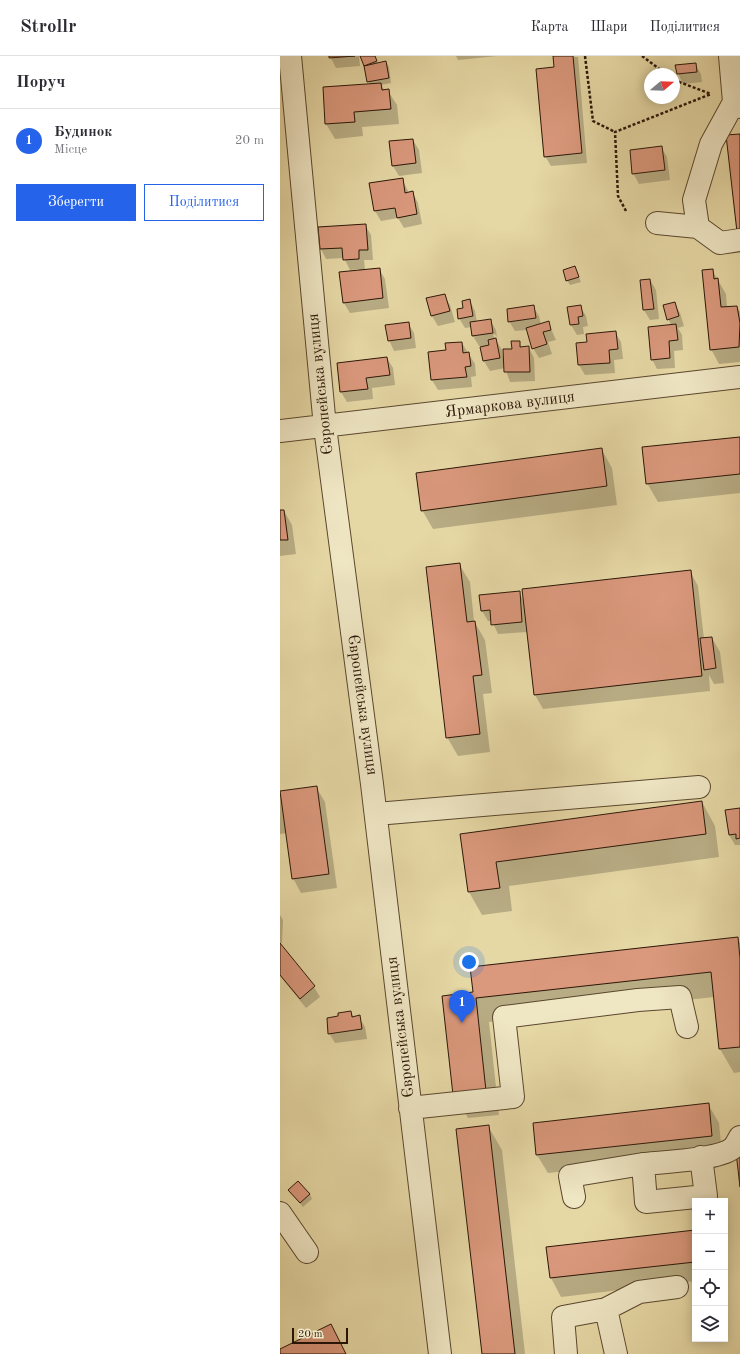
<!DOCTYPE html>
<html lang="uk">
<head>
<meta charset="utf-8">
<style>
  :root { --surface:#fff; --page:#f7f7f7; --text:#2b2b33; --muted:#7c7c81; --line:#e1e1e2; --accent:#2563eb }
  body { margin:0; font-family:"Old Standard TT",serif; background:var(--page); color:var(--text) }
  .controls { position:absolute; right:12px; bottom:12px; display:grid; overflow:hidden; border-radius:0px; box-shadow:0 2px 10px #0003 }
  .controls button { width:36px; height:36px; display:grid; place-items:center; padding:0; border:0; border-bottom:1px solid var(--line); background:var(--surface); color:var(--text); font:20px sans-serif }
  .compass { position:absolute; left:364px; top:12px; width:36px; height:36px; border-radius:50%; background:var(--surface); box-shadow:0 2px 10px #0003; rotate:71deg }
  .scale { position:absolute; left:12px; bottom:10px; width:56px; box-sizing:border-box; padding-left:4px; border:2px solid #2b1707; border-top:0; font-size:11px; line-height:14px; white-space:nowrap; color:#2b1707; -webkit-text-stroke:3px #efe6c4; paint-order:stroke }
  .you { position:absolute; left:189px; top:906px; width:14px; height:14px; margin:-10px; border:3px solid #fff; border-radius:50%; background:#1a73e8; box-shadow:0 0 0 6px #1a73e833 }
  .badge { display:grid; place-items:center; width:26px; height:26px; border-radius:50%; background:var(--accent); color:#fff; font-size:13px; font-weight:700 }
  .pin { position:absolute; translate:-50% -33px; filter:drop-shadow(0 1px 2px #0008) }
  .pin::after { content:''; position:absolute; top:21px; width:14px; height:12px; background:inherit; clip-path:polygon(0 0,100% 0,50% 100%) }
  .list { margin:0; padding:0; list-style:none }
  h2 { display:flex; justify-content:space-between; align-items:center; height:52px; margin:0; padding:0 16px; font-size:17px }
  h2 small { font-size:13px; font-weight:400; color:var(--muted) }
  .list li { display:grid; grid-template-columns:26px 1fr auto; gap:12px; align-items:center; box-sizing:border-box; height:64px; padding:0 16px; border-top:1px solid var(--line) }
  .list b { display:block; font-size:15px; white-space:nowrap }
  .list p { margin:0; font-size:13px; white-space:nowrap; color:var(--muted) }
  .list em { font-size:13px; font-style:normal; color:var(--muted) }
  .actions { display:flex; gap:8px; padding:12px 16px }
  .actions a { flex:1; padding:9px 0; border:1px solid var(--accent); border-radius:0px; text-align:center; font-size:14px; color:var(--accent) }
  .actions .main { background:var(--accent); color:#fff }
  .icon { flex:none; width:22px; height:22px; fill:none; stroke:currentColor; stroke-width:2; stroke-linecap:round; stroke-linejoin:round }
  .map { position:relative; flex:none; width:460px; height:1298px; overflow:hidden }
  header { display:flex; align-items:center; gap:24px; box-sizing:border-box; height:56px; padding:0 20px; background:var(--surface); border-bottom:1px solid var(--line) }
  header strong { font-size:19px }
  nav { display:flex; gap:22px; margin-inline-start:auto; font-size:14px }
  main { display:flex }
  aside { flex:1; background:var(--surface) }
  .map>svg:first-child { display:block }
  .shadow { fill:#0003 }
  .building { fill:#da987c; stroke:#2b1707 }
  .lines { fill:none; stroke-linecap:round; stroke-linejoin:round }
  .minor-casing { stroke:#5a472e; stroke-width:24 }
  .path { stroke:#2b1707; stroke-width:2.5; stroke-dasharray:3 2; stroke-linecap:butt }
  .minor { stroke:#efe6c4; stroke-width:22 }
  .labels { text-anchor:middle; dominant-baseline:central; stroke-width:4; stroke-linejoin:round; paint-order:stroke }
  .street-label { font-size:16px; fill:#2b1707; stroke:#efe6c4 }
</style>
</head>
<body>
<header>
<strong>Strollr</strong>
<nav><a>Карта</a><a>Шари</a><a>Поділитися</a></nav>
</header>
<main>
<aside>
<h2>Поруч<small></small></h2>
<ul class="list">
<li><span class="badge">1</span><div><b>Будинок</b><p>Місце</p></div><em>20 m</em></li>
</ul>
<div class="actions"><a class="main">Зберегти</a><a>Поділитися</a></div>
</aside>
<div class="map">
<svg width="460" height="1298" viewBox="0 0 460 1298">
  <rect width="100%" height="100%" fill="#e6d8a5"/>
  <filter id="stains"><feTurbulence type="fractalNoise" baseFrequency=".005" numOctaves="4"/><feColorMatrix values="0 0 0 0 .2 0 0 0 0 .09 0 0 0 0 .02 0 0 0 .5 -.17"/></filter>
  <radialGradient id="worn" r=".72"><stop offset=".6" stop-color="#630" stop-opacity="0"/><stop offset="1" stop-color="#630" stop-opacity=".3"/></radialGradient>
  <!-- shadow -->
  <path class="shadow" d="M50,0h29l1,10 -24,2z
    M95,0l3,8 8,-2 3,5 2,16 -10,2 4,6h3l9,14 2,19 -37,3 1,9 -28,3 -9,-15 44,-39 -9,-28z
    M176,0h41l-39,4z
    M274,0l24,1 9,106 -36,3 -6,-10 10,-88z
    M415,8l6,10 1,8 -19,2 -5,-11z
    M133,84l6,10 3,23 -23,3 -6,-10 -3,-24z
    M381,91l6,10 3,23 -31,4 -6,-11z
    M122,123l7,14h4l5,10 4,21 -18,4 -6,-10 -17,3 -6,-10 -4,-27z
    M85,169l6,10 2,25h-9l1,10 14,-1 6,10 4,29 -39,5 -6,-10 15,-34 -9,1 -6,-12 -18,1 -5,-10 -2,-21z
    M295,211l6,15 -11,3 -3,-5z
    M432,214l14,24 1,13h10l3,5v50l-21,2 -8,-15z
    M370,224l6,10 3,29 -9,1 -6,-10z
    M164,239l6,10 5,17 -17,4 -6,-10 -4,-17z
    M190,245l5,10 2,11 13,-2 6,10 1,8 -2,-4 -2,1 9,15 1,8 16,-16 3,6h7l5,10 1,23 -25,1 -5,-14 -15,3 -6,-10 -3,-15h-2l-6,-10 -1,-9 -7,1 -6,-10z
    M394,247l6,10 4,13 -6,2 4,7 1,15 -9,1 1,17 -18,1 -5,-10 20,-33 -4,-7z
    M253,250l6,10 2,9 7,-3 8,18 -8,2 4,12 -13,4 -6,-10 -6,-18 -12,1 -6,-10z
    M300,250l6,10 2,10 -5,1 1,7 -7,1 -6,-10 -3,-18z
    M128,267l6,10 2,15 -22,3 -5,-11z
    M335,276l6,10 2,17 -9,1 1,13 -30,2 -6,-10 -2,-21 11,-1z
    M182,287l13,21 1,12 -5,1 1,10 -34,3 -6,-10 -2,-27 17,-2z
    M107,302l6,10 2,17 -23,3 1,11 -26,3 -6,-10 -3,-28z
    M460,382v55l-82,9 -11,-19z
    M322,394l10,18 5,37 -184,24 -11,-19z
    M0,455h4l8,14 4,29 -16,2z
    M179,508l11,18 4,39 11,19 7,53 -9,1 7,58 -32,4 -11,-19z
    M410,515l8,15 6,53 8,-1 8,14 4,31 -10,1 -5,-9 1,16 -167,18 -8,-14 -7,-63 -30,2 -6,-13h-4l-6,-10 37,-19 5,9z
    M36,731l9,15 12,86 -36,5 -8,-15 -6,-45 -7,1v-42z
    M422,746l13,24 4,31 -210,29 3,25 -30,4 -13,-23 -8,-57z
    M460,753v36h-5l-6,-10 -3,-24z
    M0,859l3,5 -1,23h-2z
    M457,882l3,5v129l-6,1 -14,-24 -6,-52 -225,25 10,93 -31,3 -14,-23 20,-102z
    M0,888l34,43 6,10 -14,11 -26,-32z
    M71,956l3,5h5l6,10 2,12 -32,4 -6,-10 11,-16z
    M428,1048l11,19 3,31 -174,19 -11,-18z
    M208,1070l14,24 23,204h-42z
    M9,1134l21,4 2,5 -9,8z
    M415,1175v50l-134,16 -10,-19 -4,-30z"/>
  <!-- building -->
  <path class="building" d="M49,0h26l-26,2z
    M80,0h15l2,5 -13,5z
    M273,0h20l9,97 -38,4 -8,-88 18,-2z
    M106,5l3,17 -22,4 -3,-16z
    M416,7l1,9 -20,2 -2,-9z
    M101,27l1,7 7,-1 2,20 -37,3 1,10 -30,2 -2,-37z
    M460,78v98h-3l-11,-97z
    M133,83l3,24 -24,3 -3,-25z
    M382,90l3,24 -33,4 -2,-24z
    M123,122l2,15 8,-2 4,23 -20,4 -2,-10 -21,3 -5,-28z
    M86,168l2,26h-9v9l-16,1 -1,-12 -22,1 -2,-22z
    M295,210l4,11 -13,4 -3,-11z
    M100,212l3,30 -40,5 -4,-31z
    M433,213l1,10 4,-1 3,29 16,-1 3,17 -1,24 -29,3 -8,-80z
    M370,223l4,30 -11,1 -3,-30z
    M165,238l5,17 -19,5 -5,-18z
    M190,243l3,17 -15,3 -1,-10 6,-1 -1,-7z
    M395,246l4,14 -12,4 -4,-15z
    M254,249l2,13 -28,4 -1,-13z
    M301,249l2,11 -5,1 1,7 -9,1 -3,-18z
    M211,263l2,14 -21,3 -2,-14z
    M269,265l2,9 -8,2 4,12 -15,5 -6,-21z
    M129,266l2,16 -23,3 -3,-16z
    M396,268l2,16 -9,1 1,17 -19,2 -3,-33z
    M336,275l2,18 -9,1 1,13 -32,2 -2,-22 11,-1 -1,-8z
    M216,282l4,20 -17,3 -3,-14 9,-2 -1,-5z
    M231,285h9v6l9,-1 1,26h-26l-1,-23h9z
    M182,286l1,11 6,-1 2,14 -6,1 2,10 -36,3 -3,-28 18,-2 -1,-7z
    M107,301l3,18 -24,3 2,11 -28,3 -3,-29z
    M460,381v37l-94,10 -4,-37z
    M322,392l5,38 -186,25 -5,-38z
    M0,454h4l4,30h-8z
    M180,507l7,59 8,-1 7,54 -9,1 7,58 -34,4 -20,-171z
    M411,514l11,106 -168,19 -12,-106z
    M240,535l2,31 -31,3 -1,-15 -9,1 -2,-16z
    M432,581l4,31 -12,2 -4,-32z
    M37,730l12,88 -37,5 -12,-88z
    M422,745l4,33 -210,28 4,26 -32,4 -8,-58z
    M460,752v30l-4,1v-5l-7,1 -4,-25z
    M458,881l2,21v89l-21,2 -8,-77 -235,26 10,93 -33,4 -11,-99 31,-4 -3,-25z
    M0,887l35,43 -15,13 -20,-24z
    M71,955l1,6 8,-2 2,14 -34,5 -1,-16 11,-2v-3z
    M429,1047l3,33 -176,19 -3,-32z
    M209,1069l26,229h-33l-26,-225z
    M456,1096h4v35z
    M18,1125l12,13 -10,9 -12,-13z
    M415,1174v32l-145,16 -4,-31z
    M51,1268l15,30h-66v-5z"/>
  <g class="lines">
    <!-- minor casing -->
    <g class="minor-casing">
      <path id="minor" d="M10,0l35,371 47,357 68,570
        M450,0l4,46 6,5
        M454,46l-23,42 -17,56 4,27 22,16 20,-3
        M377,167l41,4
        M0,375l460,-54
        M96,758l323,-27
        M130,1052l103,-11 -9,-80 134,-17 42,-3 7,30
        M421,1101l5,39 -60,6 -3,-38c20,-2 75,-4 90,-16 3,-3 5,-8 7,-11
        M294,1141l-4,-21 73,-12
        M0,1157l27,39
        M326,1253l33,-17 38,-5
        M286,1298l-3,-37 43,-8 10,45"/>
    </g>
    <!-- path -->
    <path class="path" d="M305,0l8,65 22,11
      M362,0l24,18
      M394,24l37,14
      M346,155l-8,-15 -3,-64 96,-38"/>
    <!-- minor -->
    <use href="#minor" class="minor"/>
  </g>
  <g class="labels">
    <!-- street labels -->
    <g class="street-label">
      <text transform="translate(41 328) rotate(-96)">Європейська вулиця</text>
      <text transform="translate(230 349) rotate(-7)">Ярмаркова вулиця</text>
      <text transform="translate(82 649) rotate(82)">Європейська вулиця</text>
      <text transform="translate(121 971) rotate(-97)">Європейська вулиця</text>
    </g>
  </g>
  <rect width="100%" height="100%" filter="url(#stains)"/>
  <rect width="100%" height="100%" fill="url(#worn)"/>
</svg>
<div class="controls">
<button>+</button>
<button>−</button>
<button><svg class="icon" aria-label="locate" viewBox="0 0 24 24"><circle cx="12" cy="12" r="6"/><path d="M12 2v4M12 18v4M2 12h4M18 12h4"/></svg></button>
<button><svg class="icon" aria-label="layers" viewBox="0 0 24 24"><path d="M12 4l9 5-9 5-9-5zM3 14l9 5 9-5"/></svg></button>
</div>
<svg class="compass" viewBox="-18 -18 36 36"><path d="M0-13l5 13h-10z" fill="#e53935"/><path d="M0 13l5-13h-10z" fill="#7c7c81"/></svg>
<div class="scale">20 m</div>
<div class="you"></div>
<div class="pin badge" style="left:182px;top:967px">1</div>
</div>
</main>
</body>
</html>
